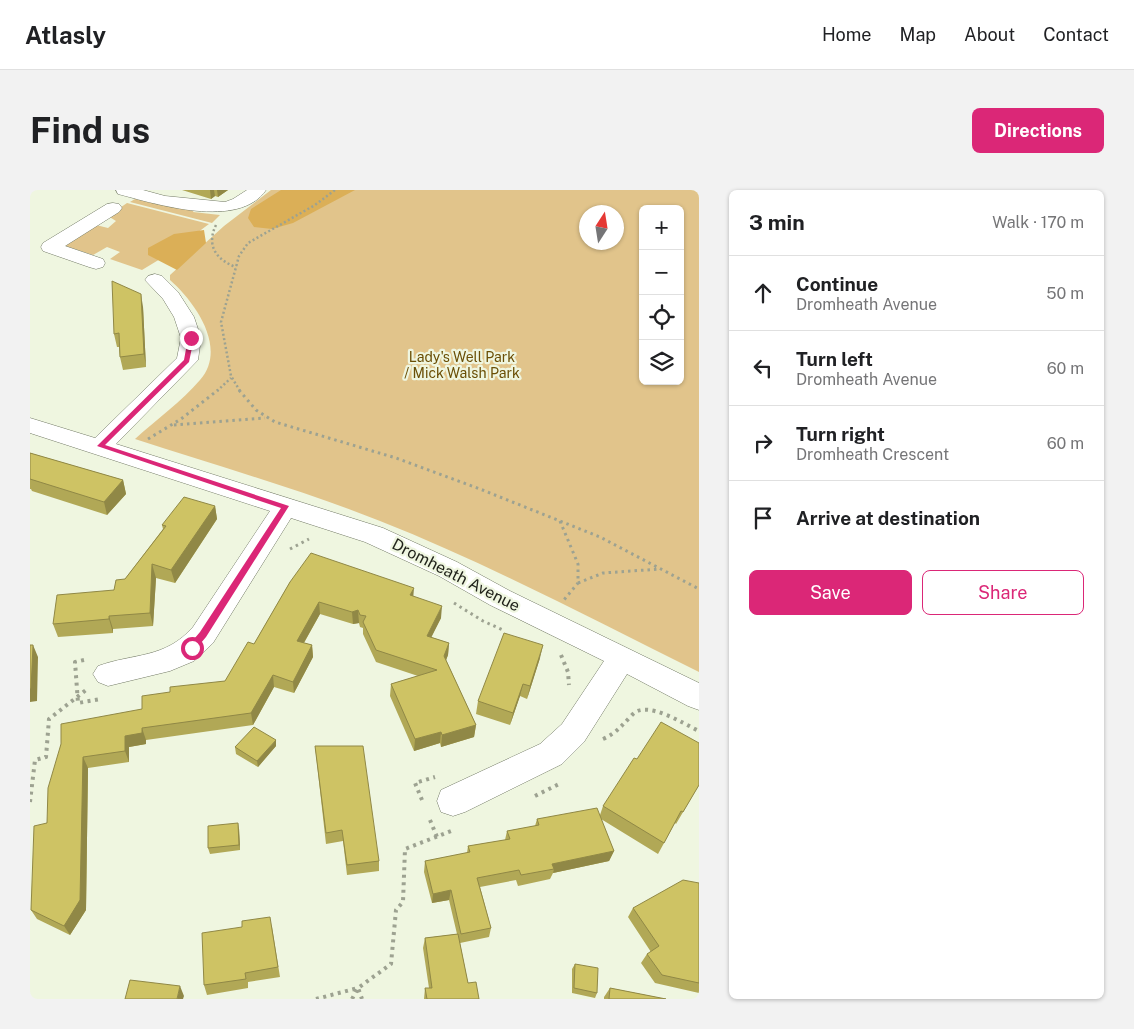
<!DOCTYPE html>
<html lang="en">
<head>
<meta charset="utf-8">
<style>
  :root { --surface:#fff; --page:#f2f2f2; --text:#202124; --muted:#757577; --line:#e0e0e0; --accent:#db2777 }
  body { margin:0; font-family:"Public Sans",sans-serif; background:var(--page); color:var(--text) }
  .controls { position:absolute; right:15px; top:15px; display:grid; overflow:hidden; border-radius:8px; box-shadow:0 1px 4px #0004 }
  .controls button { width:45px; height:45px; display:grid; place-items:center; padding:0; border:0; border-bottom:1px solid var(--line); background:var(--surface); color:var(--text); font:25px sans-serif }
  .compass { position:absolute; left:549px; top:15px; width:45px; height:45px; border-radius:50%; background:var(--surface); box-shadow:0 1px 4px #0004; rotate:12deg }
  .stop { position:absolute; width:15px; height:15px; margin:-11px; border:4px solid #db2777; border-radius:50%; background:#fff }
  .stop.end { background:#db2777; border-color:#fff; box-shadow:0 1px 5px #0008 }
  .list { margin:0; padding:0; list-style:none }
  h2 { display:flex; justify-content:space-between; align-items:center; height:65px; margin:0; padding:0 20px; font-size:21px }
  h2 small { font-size:16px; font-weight:400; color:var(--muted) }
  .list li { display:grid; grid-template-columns:32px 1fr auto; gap:15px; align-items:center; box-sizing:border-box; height:75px; padding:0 20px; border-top:1px solid var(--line) }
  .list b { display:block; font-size:19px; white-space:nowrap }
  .list p { margin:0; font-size:16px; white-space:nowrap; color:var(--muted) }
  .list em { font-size:16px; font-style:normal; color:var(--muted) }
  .actions { display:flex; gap:10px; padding:15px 20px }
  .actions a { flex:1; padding:11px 0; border:1px solid var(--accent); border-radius:8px; text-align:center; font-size:18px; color:var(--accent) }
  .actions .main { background:var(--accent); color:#fff }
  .icon { flex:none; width:28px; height:28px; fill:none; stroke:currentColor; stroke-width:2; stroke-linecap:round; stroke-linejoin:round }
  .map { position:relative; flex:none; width:669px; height:809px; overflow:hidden; border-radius:8px }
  header { display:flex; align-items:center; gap:30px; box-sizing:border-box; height:70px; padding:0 25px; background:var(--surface); border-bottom:1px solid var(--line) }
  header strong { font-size:24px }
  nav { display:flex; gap:28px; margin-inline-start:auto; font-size:18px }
  .intro { display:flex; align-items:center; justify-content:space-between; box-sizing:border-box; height:120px; padding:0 30px }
  h1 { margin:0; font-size:35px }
  .button { padding:12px 22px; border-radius:8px; background:var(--accent); color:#fff; font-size:18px; font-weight:700 }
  main { display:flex; gap:30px; padding:0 30px }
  aside { flex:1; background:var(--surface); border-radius:8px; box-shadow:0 1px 4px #0004 }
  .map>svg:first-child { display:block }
  .green { fill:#e1c48b; fill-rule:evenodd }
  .forest { fill:#dbaf57 }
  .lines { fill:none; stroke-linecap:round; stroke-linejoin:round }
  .minor-casing { stroke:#737a66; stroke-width:1 }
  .path-far2 { stroke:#9da291; stroke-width:2.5; stroke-dasharray:2 2.5; stroke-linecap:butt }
  .path-far1 { stroke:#9da291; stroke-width:3; stroke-dasharray:2.5 4; stroke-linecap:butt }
  .path { stroke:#9da291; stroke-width:4; stroke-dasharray:3 4.5; stroke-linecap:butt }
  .minor { fill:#fff; fill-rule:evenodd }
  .wall { fill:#b1a856 }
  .shaded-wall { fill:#908846 }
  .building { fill:#cec364; stroke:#908846 }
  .route { fill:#db2777 }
  .labels { text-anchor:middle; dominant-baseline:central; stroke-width:4.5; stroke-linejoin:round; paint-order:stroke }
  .far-park-label { font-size:14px; fill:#6a4e05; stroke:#eff6e0 }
  .street-label { font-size:16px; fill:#1f2119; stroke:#eff6e0 }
</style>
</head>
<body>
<header>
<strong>Atlasly</strong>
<nav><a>Home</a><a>Map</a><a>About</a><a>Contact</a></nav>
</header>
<div class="intro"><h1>Find us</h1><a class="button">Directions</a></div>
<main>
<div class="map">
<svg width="669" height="809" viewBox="0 0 669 809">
  <rect width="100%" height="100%" fill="#eff6e0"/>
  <!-- green -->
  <path class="green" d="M241,0h428v482c-105,-52 -210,-108 -319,-151 -80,-32 -163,-55 -245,-82 21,-19 47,-38 65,-59 28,-32 -5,-78 -30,-100v-5l54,-49zM613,19h37v172h-37zM556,22h30v30h-30z
    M105,9l59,11 -1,2 27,3 -8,8 -82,-21z
    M97,13l82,21 -39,29 -28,17 -32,-11 10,-7 -13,-5 -14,8 -28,-9 31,-21 12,3 8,-7 -8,-5z"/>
  <!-- forest -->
  <path class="forest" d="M251,0h74l-62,33 -21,6 -18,-2 -6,-9 3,-9z
    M174,40l2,13 -29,27 -29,-15v-7l26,-14z"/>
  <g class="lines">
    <!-- minor casing -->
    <g class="minor-casing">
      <path id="minor" d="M86,0h27l22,6 60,6 8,-3 14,-9h19c-27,40 -110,14 -148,4z
        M83,13l6,1 3,4 -3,4 -54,34 38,13 2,4 -2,4 -7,2 -7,-2 -46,-16 -2,-4 2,-4 64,-39z
        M125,84l7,2 16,16 16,25 7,21 -3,22 -82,84 267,84 74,34 53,29 189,92v27l-11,-4 -61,-32 -43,68 -22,22 -97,48 -12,4 -12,-4 -4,-11 4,-11 99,-46 22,-20 42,-63 -114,-56 -51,-29 -74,-34 -74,-24 -78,125 -19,18 -24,10 -62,15 -10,-4 -5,-8 5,-8c36,-13 67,-7 95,-39l77,-116 -240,-78v-15l65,20 82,-80 4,-20 -7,-21 -11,-18 -18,-19 3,-4z"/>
    </g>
    <!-- path-far2 -->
    <path class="path-far2" d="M186,35c-10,20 0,35 20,42
      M187,201l14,-13
      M210,201l-9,-15 -10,-54 18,-66 9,-13 67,-38 20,-15"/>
    <!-- path-far1 -->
    <path class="path-far1" d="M209,200l17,20 19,12 121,36 84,31 120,48 99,52
      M144,235l91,-7
      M118,249l33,-20 37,-29
      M530,331l18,43v19l-15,18
      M260,359l19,-10
      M548,393l25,-10 57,-4
      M424,413l29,18 20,9"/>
    <!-- path -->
    <path class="path" d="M531,465l7,17 1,13
      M54,470l-9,2 3,41 23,-4
      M573,549c14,-6 20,-15 30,-25 14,-14 51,10 66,17
      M505,606l24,-12
      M392,610l-7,-17 20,-6
      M0,612l5,-42 11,-3 3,-38 37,-29
      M400,630l7,17
      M286,809l42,-11 4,11
      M322,809l6,-11 33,-24 5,-54 7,-8 2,-53 46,-18"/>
    <!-- minor -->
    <use href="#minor" class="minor"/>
  </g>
  <!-- wall -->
  <path class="wall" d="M152,0h46l-10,7 -3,-1 -4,3z
    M113,117l3,60 -23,3 -3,-13 -1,-10h-2l-3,-13z
    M0,263l93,27 3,14 -19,21 -75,-24 -1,-2h-1z
    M185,316l2,13 -42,64 -19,-5 -3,48 -40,3v4l-55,4 -5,-13 61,-34 11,-11 38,-50 -1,-4z
    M260,392l123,14 28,22 -10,19 18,6 -1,12 -2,5 30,65 -2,12 -33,10 -1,-4 -26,8 -24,-55 1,-12 27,-8 -42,-14 -13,-28v-6l-3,-1 -1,-4 -6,1 -33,-10 -16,29 8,2 1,12 -19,36 -20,-6 -21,38 -107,15v4l-17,3v15l-41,6 -2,142 -16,25 -33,-16 -6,-9 30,-166 81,-35 28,-17 55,-11 29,-37z
    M510,468l-13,41 -7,-3 -10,29 -34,-11 2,-13z
    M669,553v42l-23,39 -1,-1 -17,31 -57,-35 13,32 -5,10 -56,12 -3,6 -32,7 -2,-6 -36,7 11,41 -2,9 -29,6 8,40 11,16h-55l1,-11h4l-6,-40 2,-10 32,-4 -8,-34 -17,3 -8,-31 1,-11 42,-8 1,-7 37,-6 2,-9 28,-5 2,-7 63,-4 3,-9 34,-47z
    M246,556l-18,21 -22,-13 -1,-7z
    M285,556l64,115v10l-32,4 -4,-34 -17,3z
    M209,638l1,22 -30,4 -2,-6z
    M669,693v110l-44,-10 -14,-20 6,-9 4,-2 -23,-35 5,-9z
    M242,737l8,50 -32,5v6l-41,7 -3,-10z
    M545,774l22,29 -2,5 -23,-5v-24z
    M580,798l56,11h-62v-2z"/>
  <!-- shaded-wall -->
  <path class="shaded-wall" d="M180,0h4l1,6 -4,3z
    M187,0h11l-10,7z
    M111,104l2,13 3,60 -2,-13z
    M93,290l3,14 -19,21 -3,-13z
    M185,316l2,13 -42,64 -4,-13z
    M122,374l4,14 -3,48 -3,-13z
    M384,398l-1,12 -3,-5z
    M289,412l1,12 -22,39 -1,-12z
    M412,416l-1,12 -15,30 1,-12z
    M328,420l1,13 -6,1 -1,-12z
    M79,426l4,13v4l-4,-14z
    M419,453l-1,12 -5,13 1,-12z
    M3,455l5,12 -1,44 -7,1v-13z
    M282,455l1,12 -19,36 -1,-11z
    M513,455l-3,13 -13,41 3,-13z
    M243,485l1,12 -21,38 -2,-12z
    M493,494l-3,12 -10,29 3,-12z
    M446,535l-2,12 -33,10 1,-12z
    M112,538l4,12v4l-17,3v15l-4,-11v-15z
    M411,542l-1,11 -26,8 1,-12z
    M246,550v6l-18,21 -1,-6z
    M53,567l5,11 -2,142 -16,25 -6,-9z
    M208,633l1,5 1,22 -1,-5z
    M584,661l-5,10 -56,12 1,-4 -2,-5z
    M421,700l-2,10 -17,3 1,-9z
    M150,796l4,10 -1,3h-6z"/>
  <!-- building -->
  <path class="building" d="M82,91l29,13 3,60 -24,3 -1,-24 -5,1z
    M0,263l93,27 -19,22 -74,-23z
    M154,307l31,9 -44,64 -19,-6 -2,49 -41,3v3l-56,5 4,-29 57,-5 2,-10 9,-1 41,-53 -4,-1z
    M281,363l103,35 -4,7 32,11 -15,30 22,7 -5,13 32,69 -34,10 -1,-3 -26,7 -24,-55 46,-14 -61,-20 -13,-28 3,-6 -6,-1 -2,-5 -6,2 -33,-10 -22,39 15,4 -19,37 -20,-7 -22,38 -109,15v5l-17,3v15l-42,6 -3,143 -16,26 -33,-16 3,-84 13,-3 1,-35 13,-44v-20l81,-15v-13l28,-4v-5l55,-6 23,-39 6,2 36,-62z
    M474,443l39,12 -13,41 -7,-2 -10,29 -35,-12z
    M0,455h3l-2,44h-1z
    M631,532l38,21v42l-16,27 -2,-1 -17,32 -61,-37 31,-48 3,1z
    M224,537l22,13 -19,21 -22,-14z
    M285,556h48l16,115 -32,4 -5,-35 -16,3z
    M567,618l17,43 -62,13 2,5 -33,6 -2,-5 -42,8 14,50 -30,6 -10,-44 -18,4 -8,-33 45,-9 -2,-6 42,-7 -3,-8 32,-6 -2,-6z
    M208,633l1,22 -31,3v-22z
    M653,690l16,3v100l-37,-8 -15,-21 12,-8 -26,-38z
    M240,727l8,50 -33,6 1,6 -42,6 -2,-52 40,-6v-6z
    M428,744l10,49 8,-1 3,17h-52l-2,-11h7l-7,-50z
    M545,774l23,4 -1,25 -23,-5z
    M100,790l50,6 -3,13h-52z
    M580,798l56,11h-57z"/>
  <!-- route -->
  <path class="route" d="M161,146l3,2 -5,24 -84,83 184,61 -83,131 -11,13 -3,1 -4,-3 1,-3 11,-13 81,-124 -184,-62 87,-86 4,-22z"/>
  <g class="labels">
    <!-- far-park labels -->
    <g class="far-park-label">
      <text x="432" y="167">Lady's Well Park<tspan x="432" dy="16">/ Mick Walsh Park</tspan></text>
    </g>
    <!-- street labels -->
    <g class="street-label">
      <text transform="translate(426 385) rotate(27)">Dromheath Avenue</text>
    </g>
  </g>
</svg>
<div class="controls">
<button>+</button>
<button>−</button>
<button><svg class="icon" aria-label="locate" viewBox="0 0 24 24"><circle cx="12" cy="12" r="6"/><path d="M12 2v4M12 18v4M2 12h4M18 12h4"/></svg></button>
<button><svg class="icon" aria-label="layers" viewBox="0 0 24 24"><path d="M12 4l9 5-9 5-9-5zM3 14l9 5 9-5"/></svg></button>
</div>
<svg class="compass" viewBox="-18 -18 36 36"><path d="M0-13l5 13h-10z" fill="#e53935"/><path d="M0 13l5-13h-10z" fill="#757577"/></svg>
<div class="stop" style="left:162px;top:458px"></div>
<div class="stop end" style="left:161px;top:148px"></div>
</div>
<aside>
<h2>3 min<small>Walk · 170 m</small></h2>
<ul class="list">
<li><svg class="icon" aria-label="ahead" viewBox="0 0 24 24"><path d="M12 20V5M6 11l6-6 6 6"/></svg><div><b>Continue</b><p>Dromheath Avenue</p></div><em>50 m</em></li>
<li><svg class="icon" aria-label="left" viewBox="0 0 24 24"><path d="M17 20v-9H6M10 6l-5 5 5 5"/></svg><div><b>Turn left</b><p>Dromheath Avenue</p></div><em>60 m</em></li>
<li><svg class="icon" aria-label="right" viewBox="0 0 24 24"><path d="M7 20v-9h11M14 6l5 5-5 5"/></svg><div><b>Turn right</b><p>Dromheath Crescent</p></div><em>60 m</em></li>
<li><svg class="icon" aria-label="arrive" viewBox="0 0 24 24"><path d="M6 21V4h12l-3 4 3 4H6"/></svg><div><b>Arrive at destination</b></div></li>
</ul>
<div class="actions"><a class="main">Save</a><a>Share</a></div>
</aside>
</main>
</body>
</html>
